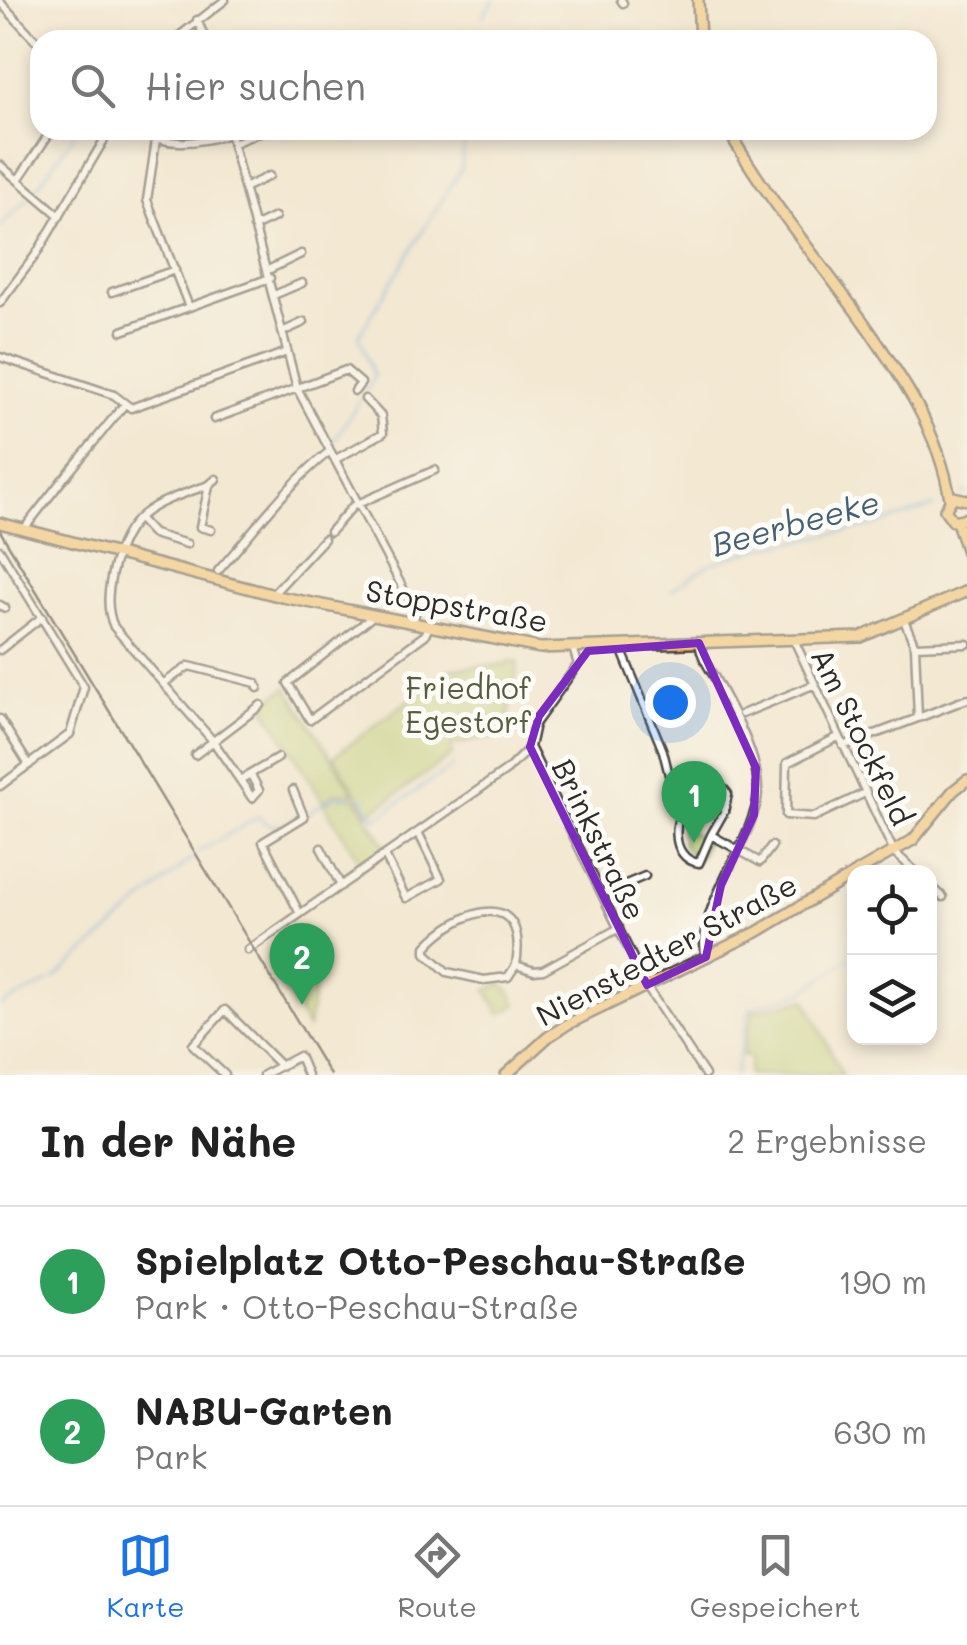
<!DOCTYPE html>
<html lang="de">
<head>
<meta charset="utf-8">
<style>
  :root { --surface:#fff; --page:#f6f6f6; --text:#222; --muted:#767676; --line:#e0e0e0; --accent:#1a73e8 }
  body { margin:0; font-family:Mali,sans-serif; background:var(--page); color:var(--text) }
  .controls { position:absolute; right:30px; bottom:30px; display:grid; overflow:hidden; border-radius:20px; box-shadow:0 5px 15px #0003 }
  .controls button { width:90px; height:90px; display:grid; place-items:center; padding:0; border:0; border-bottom:2px solid var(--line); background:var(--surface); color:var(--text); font:50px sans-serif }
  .you { position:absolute; left:670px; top:702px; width:35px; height:35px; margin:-25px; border:8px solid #fff; border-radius:50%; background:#1a73e8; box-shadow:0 0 0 15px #1a73e833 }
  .badge { display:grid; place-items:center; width:65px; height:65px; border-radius:50%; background:var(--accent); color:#fff; font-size:32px; font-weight:700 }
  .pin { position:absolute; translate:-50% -82px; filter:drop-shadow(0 2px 5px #0008) }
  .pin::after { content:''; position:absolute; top:52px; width:35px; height:30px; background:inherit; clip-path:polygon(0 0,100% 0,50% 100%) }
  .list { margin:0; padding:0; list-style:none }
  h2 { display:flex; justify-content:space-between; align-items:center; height:130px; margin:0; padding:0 40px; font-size:42px }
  h2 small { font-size:32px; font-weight:400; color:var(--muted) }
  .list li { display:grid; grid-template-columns:65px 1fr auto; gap:30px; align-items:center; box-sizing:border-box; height:150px; padding:0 40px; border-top:2px solid var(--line) }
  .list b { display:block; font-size:38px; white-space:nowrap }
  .list p { margin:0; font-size:32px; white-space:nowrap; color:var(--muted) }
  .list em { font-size:32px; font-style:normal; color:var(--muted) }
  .icon { flex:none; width:55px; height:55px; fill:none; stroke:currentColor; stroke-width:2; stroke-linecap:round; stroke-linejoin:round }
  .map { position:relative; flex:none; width:967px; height:1075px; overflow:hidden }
  .search { position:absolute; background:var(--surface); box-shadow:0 5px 15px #0003; left:30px; right:30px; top:30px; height:110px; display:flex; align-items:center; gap:25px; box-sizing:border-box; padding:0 35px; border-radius:30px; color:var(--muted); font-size:38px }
  .sheet { height:430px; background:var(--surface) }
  nav { display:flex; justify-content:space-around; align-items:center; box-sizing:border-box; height:140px; border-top:2px solid var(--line); background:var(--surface); font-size:28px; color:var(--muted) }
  nav a { display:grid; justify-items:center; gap:5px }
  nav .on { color:var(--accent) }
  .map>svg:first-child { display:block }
  .green { fill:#b9d075; stroke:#727e50; stroke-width:2.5 }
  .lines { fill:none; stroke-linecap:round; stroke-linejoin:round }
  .stream { stroke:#6dace0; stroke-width:2.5 }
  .minor-casing { stroke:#494744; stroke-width:11 }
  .major-casing { stroke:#494744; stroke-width:14 }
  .minor { stroke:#fff; stroke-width:6 }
  .major { stroke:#f7c06c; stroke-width:9 }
  .rail { stroke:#2b2b2b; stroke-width:2.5 }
  .marked { fill:none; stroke:#7b2cbf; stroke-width:8; stroke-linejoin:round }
  .labels { text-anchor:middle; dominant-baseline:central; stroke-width:10; stroke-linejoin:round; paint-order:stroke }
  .street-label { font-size:30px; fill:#2b2b2b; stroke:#fdfcf7 }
  .park-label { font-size:30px; fill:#565d41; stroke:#fdfcf7 }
  .water-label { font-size:32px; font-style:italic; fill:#455f73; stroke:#fdfcf7 }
</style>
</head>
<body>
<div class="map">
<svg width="967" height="1075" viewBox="0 0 967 1075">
  <rect width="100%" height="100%" fill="#fdfcf7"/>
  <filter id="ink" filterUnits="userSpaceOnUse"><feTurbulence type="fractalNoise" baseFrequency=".01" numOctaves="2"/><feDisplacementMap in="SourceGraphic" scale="20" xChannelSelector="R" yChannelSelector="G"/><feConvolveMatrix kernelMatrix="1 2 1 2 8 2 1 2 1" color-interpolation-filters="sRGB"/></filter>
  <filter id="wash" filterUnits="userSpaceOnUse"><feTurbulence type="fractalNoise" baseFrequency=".0048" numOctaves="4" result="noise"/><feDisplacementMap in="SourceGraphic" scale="40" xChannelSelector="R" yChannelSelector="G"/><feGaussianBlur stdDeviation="2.25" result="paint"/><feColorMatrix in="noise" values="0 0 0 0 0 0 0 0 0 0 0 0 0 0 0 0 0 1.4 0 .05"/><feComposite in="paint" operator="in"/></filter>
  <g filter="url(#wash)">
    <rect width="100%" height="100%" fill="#f3e8d1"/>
    <!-- green -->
    <path class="green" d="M508,661l10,2 -12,69 -11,5 -43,8v10l-83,59 -35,-58 118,-88 55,-3z
      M287,687l67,106 -21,1 -10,7 -60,-97z
      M355,797l32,52 -24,18 -39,-63 8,-6z
      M681,827l25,14 -8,18 -5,-1 -10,-13z
      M316,974l-8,54 -28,-44z
      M502,984l7,6 8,15 -17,9 -13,-24z
      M806,999l36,76h-94l3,-17 -8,-3 10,-44z"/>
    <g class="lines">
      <!-- stream -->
      <path class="stream" d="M483,16l11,-16
        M123,40l5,-5
        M478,40l2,-12
        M37,188l40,-58
        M0,226l30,-29
        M363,395l11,-18 -15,-42 102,-166 5,-39
        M332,444l29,-46
        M964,493l3,-1
        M671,590l39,-26 45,-15 122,-24 57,-19
        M361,796l14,23 79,-54
        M308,813l23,-16 21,-1
        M292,820l3,-3
        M198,852l60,-35c9,8 17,12 28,6
        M930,901l6,-5
        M54,979l137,-120
        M0,1006l49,-24
        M735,1075l15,-67 51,-15 53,-38"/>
    </g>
  </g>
  <g filter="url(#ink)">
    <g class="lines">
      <!-- minor casing -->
      <g class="minor-casing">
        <path id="minor" d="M621,0l2,3
          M0,2l40,43
          M197,20l9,20
          M174,40l51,-40
          M137,130c30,18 61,13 93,4
          M229,130l68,258 118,223 -1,13
          M156,140l-9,60 42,107
          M234,143l31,-13
          M0,165l60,51
          M18,180l31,-46
          M244,188l25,-12
          M254,227l21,-10
          M268,270l33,-16
          M112,292l63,-22
          M274,295l28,-12
          M0,303l37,-50 73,-123
          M122,331l148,-53
          M282,332l22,-10
          M0,357l114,38 17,13 156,-56
          M214,419l132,-49 15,13 -6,8
          M336,459l47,-26 -2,-17 -16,-17
          M66,476l58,-71
          M216,479l-7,6c-56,19 -83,26 -97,88 -4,19 -6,36 2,54l99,114 27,39 38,-22
          M209,486l-9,41 11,3
          M139,519l14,15 34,10
          M24,529l39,-50
          M330,532l23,-26 82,-36
          M0,550l84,137 -14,47 -70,52
          M218,571c37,-41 69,-87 112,-120
          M273,594l51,-55
          M0,605l5,3
          M373,616l-85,67 22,37 115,-85 4,-8
          M794,640l100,212 22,20
          M699,643c2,14 9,23 16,35 17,33 44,76 43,114 -2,46 -66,121 -52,165
          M620,646l43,105 6,24
          M915,646l52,-2
          M573,648l5,16 -43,60 -5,23 118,242 57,86
          M0,650l42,-33
          M164,683l25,-17 67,17 2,5
          M742,714l71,-29
          M918,718l49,-19
          M0,719l29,46
          M838,737l-51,26 -1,52 28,2 51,-24
          M843,746l75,-28 -3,-72 -11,-26
          M195,755l66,-50
          M240,780l12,18 7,-8 -8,-15
          M293,790l11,27 -41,25 37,72
          M711,835l13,-23 4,-18 -4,-5c-11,1 -22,2 -31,9 -22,15 -24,61 6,65l12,-28 49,27 12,-16
          M321,848l20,38
          M385,856l21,42 35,-19 -23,-47
          M930,885l13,12
          M602,894l43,-18
          M248,950l259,-180 23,-23
          M516,965c13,-79 -55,-57 -90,-18v6l21,19 37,8 24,-3 8,-12 18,6 9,-1 76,-42
          M225,1075l-32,-30 32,-35 56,56
          M263,1075l36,-19 8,19"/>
      </g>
      <!-- major casing -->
      <g class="major-casing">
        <path id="major" d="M698,0l2,40
          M728,130c38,67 89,128 134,190 39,56 77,110 88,179
          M967,500l-14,-3 -8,13 8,11 14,-3
          M957,522l10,30
          M0,523l282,74 258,51 321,-11 106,-46
          M857,872l56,-32 40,-49 14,-11
          M506,1075l42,-38 20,-13 189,-92 97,-58"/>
      </g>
      <!-- minor -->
      <use href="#minor" class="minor"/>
      <!-- major -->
      <use href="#major" class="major"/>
      <!-- rail -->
      <path class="rail" d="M0,531l330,544"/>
    </g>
  </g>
  <!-- marked area -->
  <path d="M0 0H967V1075H0ZM699,643l57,125 -2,47 -33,70 -15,72 -59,28 -117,-238 9,-31 49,-65z" fill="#f3e8d1" fill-opacity=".55" fill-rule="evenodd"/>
  <path class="marked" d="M699,643l57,125 -2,47 -33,70 -15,72 -59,28 -117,-238 9,-31 49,-65z"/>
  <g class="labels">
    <!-- street labels -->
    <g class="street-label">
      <text transform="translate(457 605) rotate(10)">Stoppstraße</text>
      <text transform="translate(863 736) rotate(64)">Am Stockfeld</text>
      <text transform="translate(600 839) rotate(64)">Brinkstraße</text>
      <text transform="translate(666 949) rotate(-28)">Nienstedter Straße</text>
    </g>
    <!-- park labels -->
    <g class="park-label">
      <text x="468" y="687">Friedhof<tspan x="468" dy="34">Egestorf</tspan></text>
    </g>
    <!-- water labels -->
    <g class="water-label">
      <text transform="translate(795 522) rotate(-15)">Beerbeeke</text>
    </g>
  </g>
</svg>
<div class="controls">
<button><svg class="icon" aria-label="locate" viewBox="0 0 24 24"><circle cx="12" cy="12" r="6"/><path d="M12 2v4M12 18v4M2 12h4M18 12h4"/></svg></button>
<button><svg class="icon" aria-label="layers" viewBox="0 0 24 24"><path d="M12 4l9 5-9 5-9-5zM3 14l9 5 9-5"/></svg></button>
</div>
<div class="you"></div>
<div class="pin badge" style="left:694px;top:843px;background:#2e9e5b">1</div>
<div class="pin badge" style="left:302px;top:1005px;background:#2e9e5b">2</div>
<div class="search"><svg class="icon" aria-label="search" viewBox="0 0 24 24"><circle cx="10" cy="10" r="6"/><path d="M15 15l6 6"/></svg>Hier suchen</div>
</div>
<section class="sheet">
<h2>In der Nähe<small>2 Ergebnisse</small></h2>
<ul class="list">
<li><span class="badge" style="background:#2e9e5b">1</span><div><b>Spielplatz Otto-Peschau-Straße</b><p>Park · Otto-Peschau-Straße</p></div><em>190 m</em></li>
<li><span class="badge" style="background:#2e9e5b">2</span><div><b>NABU-Garten</b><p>Park</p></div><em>630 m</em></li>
</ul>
</section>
<nav>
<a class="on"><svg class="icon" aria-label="map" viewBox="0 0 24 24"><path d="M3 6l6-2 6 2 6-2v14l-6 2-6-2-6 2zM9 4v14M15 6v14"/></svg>Karte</a>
<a><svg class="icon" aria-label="directions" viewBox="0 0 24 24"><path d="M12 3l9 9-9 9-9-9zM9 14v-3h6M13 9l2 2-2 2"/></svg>Route</a>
<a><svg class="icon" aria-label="saved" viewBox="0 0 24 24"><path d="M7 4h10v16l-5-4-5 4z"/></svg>Gespeichert</a>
</nav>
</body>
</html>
